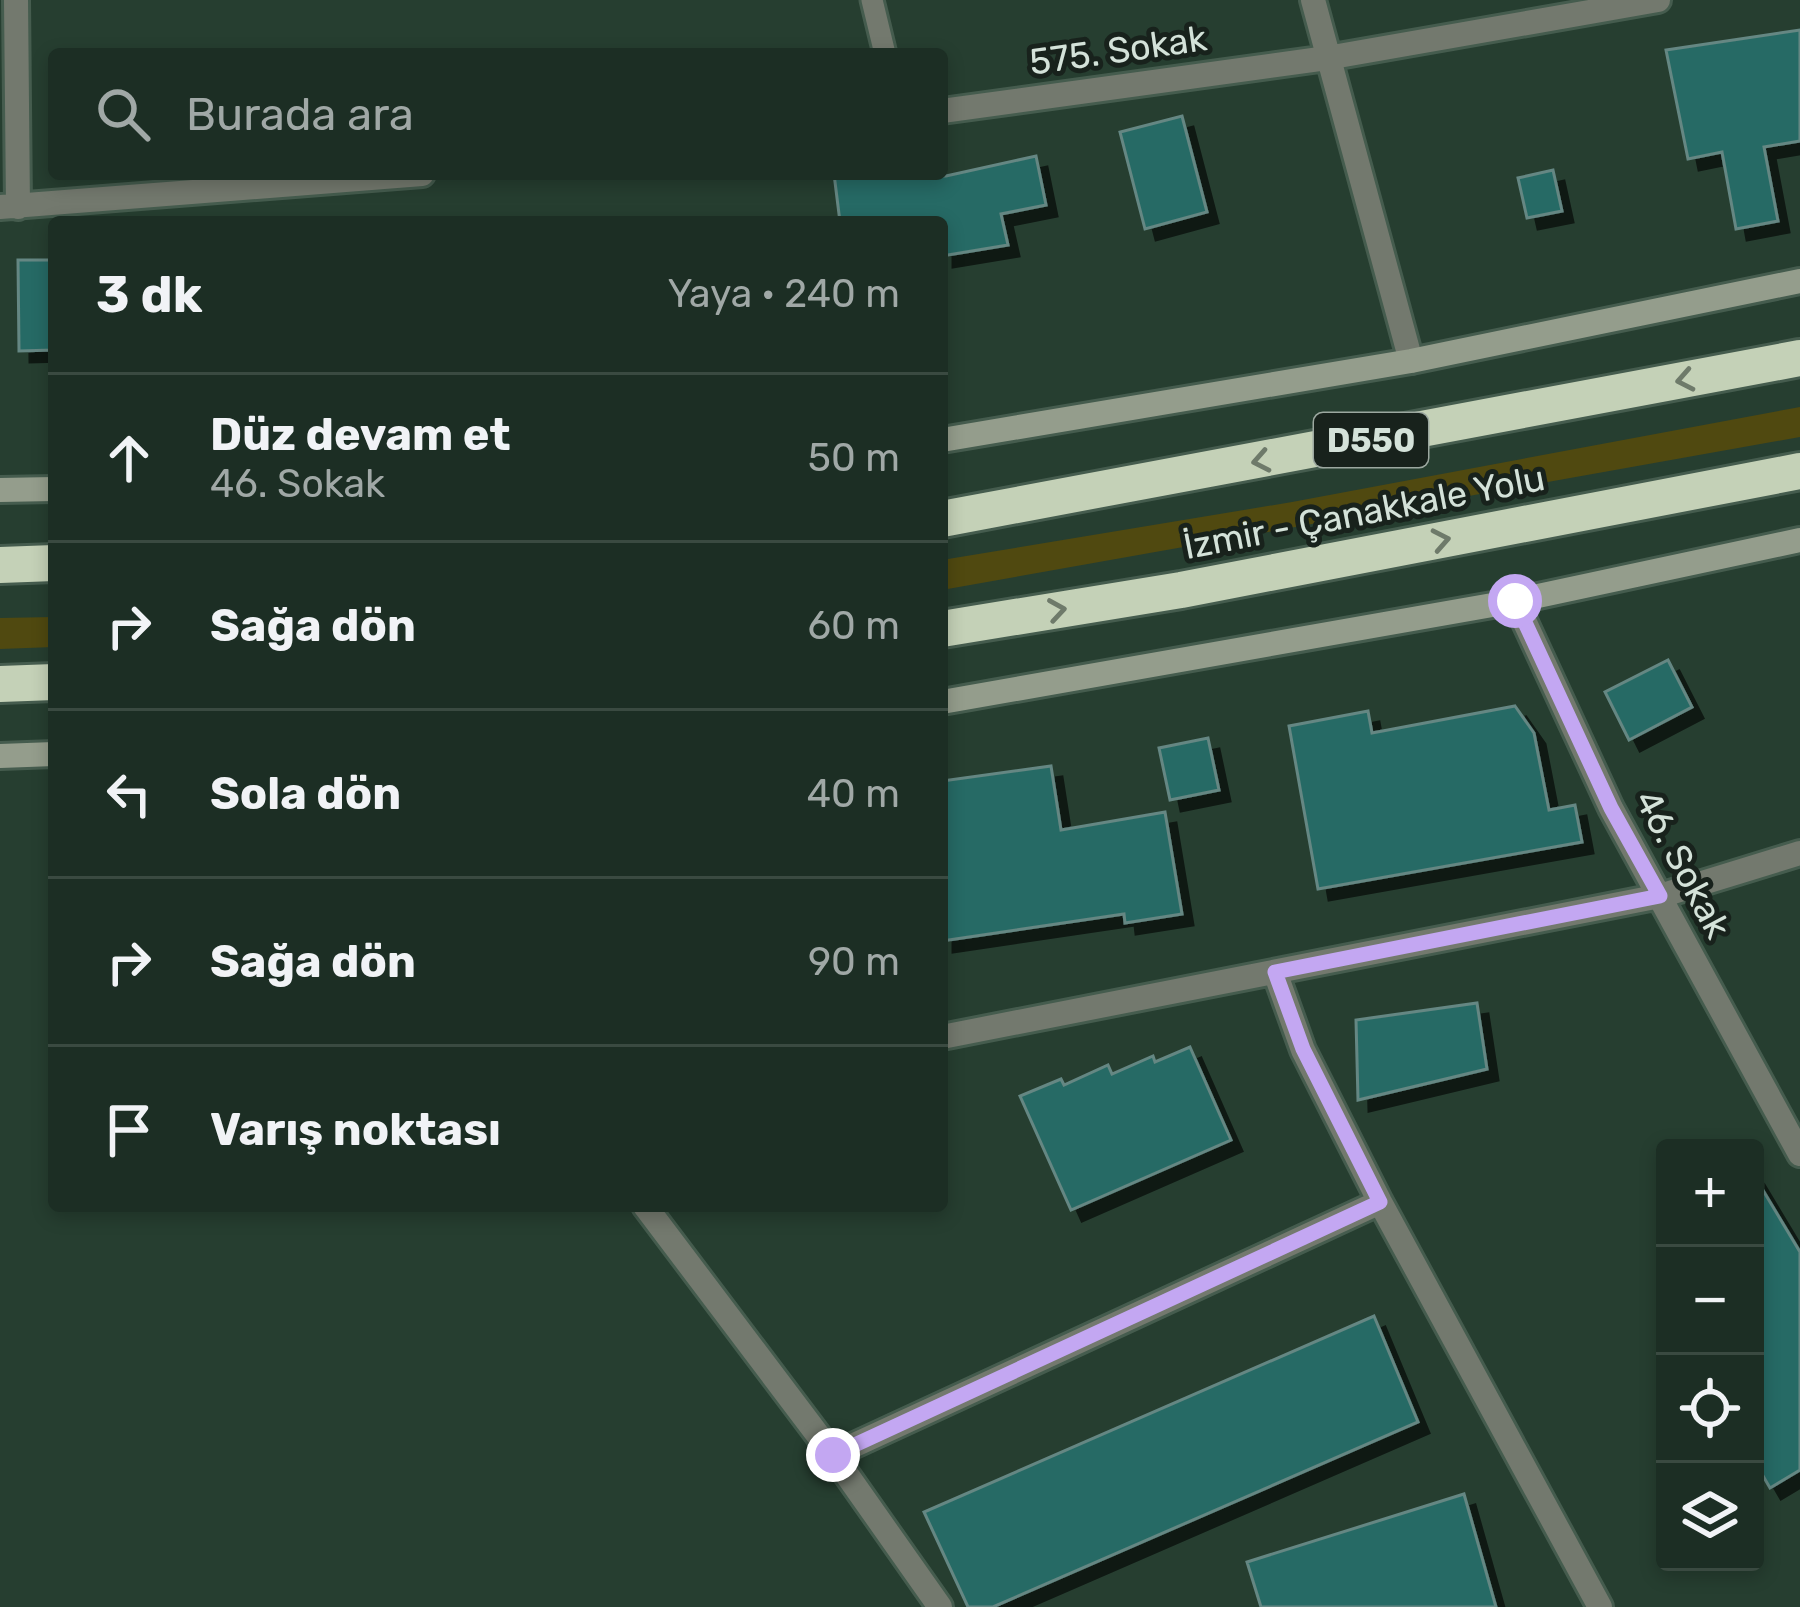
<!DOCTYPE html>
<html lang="tr">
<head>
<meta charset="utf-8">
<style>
  :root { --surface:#1c2e24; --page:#293a31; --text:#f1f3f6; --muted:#a0a8a6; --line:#3a4a41 }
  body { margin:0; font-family:Rubik,sans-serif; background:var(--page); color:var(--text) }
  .controls { position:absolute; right:36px; bottom:36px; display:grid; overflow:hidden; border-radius:12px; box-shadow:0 6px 18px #0003 }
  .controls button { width:108px; height:108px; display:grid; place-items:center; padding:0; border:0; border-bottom:3px solid var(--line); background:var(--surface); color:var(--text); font:60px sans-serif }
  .stop { position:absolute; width:36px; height:36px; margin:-27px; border:9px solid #c3a7f2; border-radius:50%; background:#fff }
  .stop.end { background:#c3a7f2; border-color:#fff; box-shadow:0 3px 12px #0008 }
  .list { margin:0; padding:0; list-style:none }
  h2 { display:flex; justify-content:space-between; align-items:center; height:156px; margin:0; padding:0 48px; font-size:51px }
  h2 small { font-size:39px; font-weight:400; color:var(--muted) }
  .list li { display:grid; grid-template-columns:78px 1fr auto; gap:36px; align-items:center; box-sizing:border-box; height:168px; padding:0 48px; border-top:3px solid var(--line) }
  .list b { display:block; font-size:45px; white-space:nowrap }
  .list p { margin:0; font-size:39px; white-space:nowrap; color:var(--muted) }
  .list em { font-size:39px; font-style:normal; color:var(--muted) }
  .icon { flex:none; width:66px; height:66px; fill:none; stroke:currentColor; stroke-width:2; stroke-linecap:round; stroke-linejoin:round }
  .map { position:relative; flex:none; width:1800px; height:1607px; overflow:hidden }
  .search { position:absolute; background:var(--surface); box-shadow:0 6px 18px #0003; left:48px; top:48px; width:900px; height:132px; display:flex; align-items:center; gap:30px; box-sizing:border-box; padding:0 42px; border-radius:12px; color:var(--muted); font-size:45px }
  .panel { position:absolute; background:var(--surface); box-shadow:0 6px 18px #0003; left:48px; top:216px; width:900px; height:996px; border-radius:12px }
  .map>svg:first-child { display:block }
  .green { fill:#504910 }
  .building { fill:#286b65; stroke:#658783; stroke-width:3; filter:url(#shadow) }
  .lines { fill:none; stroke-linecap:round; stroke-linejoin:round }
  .lane-casing { stroke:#455c4e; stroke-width:27 }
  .street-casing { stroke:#455c4e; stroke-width:30 }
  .secondary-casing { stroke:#455c4e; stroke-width:30 }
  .highway-casing { stroke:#455c4e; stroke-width:42 }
  .lane { stroke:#73796e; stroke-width:21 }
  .street { stroke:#73796e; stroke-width:24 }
  .secondary { stroke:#949d8c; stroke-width:24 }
  .highway { stroke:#c4d1b7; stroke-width:36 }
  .oneway { stroke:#6e7a6a }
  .route { stroke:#c3a7f2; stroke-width:15 }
  .labels { text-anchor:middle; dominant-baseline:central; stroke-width:10; stroke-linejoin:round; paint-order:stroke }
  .shield { fill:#18221c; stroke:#9ca8a0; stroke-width:3 }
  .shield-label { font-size:33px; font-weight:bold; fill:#d4e2d9 }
  .street-label { font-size:36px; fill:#d4e2d9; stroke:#18221c }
</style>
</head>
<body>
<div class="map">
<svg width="1800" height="1607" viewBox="0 0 1800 1607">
  <defs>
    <filter id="shadow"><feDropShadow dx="11" dy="11" stdDeviation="0" flood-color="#0009"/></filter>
  </defs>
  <rect width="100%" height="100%" fill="#263e30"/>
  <!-- green -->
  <path class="green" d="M1800,407v30l-858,153v-30l350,-58z
    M54,617v30l-54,2v-31z"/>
  <!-- building -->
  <path class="building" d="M1800,30v111l-36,6 14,74 -42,8 -14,-77 -34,7 -22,-109z
    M1182,116l25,96 -62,17 -25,-97z
    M1036,156l10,49 -45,9 7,31 -66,11v-34h-102l-6,-48 112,2z
    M1553,170l9,41 -35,7 -9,-40z
    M18,260h36v90l-35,1z
    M1668,660l24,47 -63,33 -24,-48z
    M1515,706l19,27 15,77 26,-5 7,37 -264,47 -29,-163 79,-15 4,22z
    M1208,738l11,52 -49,10 -11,-52z
    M1051,766l10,64 104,-18 17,102 -57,9 -1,-9 -182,27v-160z
    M1477,1003l10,66 -129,31 -2,-80z
    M1190,1047l41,93 -160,70 -51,-114 41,-17 3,6 44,-20 4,9 41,-18 2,6z
    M1755,1177l45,75v218l-30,18 -15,-26z
    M1374,1316l44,106 -425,185h-25l-44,-95z
    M1464,1494l32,113h-235l-14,-45z"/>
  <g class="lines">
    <!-- lane casing -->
    <g class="lane-casing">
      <path id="lane" d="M872,0l13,54"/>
    </g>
    <!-- street casing -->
    <g class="street-casing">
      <path id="street" d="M16,0l2,207
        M1313,0l98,361
        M942,111l385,-53 331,-58
        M0,207l422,-33
        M1515,601l96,207 189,346
        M1275,972l28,78 77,152 220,405
        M942,1037l718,-141 140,-43
        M645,1206l188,249 107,152
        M833,1455l547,-253"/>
    </g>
    <!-- secondary casing -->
    <g class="secondary-casing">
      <path id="secondary" d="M942,440l469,-79 389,-80
        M0,490l54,-1
        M942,702l573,-101 285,-61
        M0,756l54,-2"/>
    </g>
    <!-- highway casing -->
    <g class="highway-casing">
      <path id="highway" d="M942,519l858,-161
        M0,565l54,-2
        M942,629l239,-39 619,-119
        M0,684l54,-2"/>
    </g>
    <!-- lane -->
    <use href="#lane" class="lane"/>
    <!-- street -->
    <use href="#street" class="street"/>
    <!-- secondary -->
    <use href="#secondary" class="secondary"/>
    <!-- highway -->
    <use href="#highway" class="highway"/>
  </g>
  <!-- one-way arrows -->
  <defs><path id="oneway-chevron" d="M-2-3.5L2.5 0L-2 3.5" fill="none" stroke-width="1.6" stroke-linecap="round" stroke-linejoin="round" transform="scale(3)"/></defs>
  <g class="oneway">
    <use href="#oneway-chevron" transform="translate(1685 380) rotate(169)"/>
    <use href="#oneway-chevron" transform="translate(1261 461) rotate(169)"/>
    <use href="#oneway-chevron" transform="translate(1441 540) rotate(-11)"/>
    <use href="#oneway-chevron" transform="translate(1057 610) rotate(-9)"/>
  </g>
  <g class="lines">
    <!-- route -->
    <path class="route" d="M833,1455l547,-253 -77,-153 -28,-77 385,-76 -49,-88 -96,-207"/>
  </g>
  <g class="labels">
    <!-- shield labels -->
    <rect class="shield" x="1314" y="413" width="114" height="54" rx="9"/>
    <g class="shield-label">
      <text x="1371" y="440">D550</text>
    </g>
    <!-- street labels -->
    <g class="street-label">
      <text transform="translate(1118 50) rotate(-8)">575. Sokak</text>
      <text transform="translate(1364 512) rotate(-11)">İzmir - Çanakkale Yolu</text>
      <text transform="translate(1683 864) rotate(62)">46. Sokak</text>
    </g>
  </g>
</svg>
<div class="controls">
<button>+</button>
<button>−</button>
<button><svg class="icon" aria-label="locate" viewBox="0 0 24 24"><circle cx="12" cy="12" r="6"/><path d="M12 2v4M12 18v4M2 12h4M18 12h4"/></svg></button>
<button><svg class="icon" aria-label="layers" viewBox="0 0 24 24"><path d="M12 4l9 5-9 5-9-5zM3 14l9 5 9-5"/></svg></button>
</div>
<div class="stop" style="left:1515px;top:601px"></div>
<div class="stop end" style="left:833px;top:1455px"></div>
<div class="search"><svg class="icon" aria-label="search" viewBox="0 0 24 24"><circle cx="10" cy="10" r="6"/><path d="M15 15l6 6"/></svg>Burada ara</div>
<section class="panel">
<h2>3 dk<small>Yaya · 240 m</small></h2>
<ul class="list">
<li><svg class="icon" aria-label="ahead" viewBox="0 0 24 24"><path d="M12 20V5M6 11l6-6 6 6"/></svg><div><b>Düz devam et</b><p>46. Sokak</p></div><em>50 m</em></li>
<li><svg class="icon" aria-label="right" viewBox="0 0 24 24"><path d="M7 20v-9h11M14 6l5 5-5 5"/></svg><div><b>Sağa dön</b></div><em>60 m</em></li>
<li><svg class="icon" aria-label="left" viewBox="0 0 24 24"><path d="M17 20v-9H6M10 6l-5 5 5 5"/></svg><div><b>Sola dön</b></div><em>40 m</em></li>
<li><svg class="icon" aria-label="right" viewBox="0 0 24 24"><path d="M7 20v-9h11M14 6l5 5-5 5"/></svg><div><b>Sağa dön</b></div><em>90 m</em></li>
<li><svg class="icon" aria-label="arrive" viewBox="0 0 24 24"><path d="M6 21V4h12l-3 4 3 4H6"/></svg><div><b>Varış noktası</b></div></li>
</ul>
</section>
</div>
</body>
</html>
